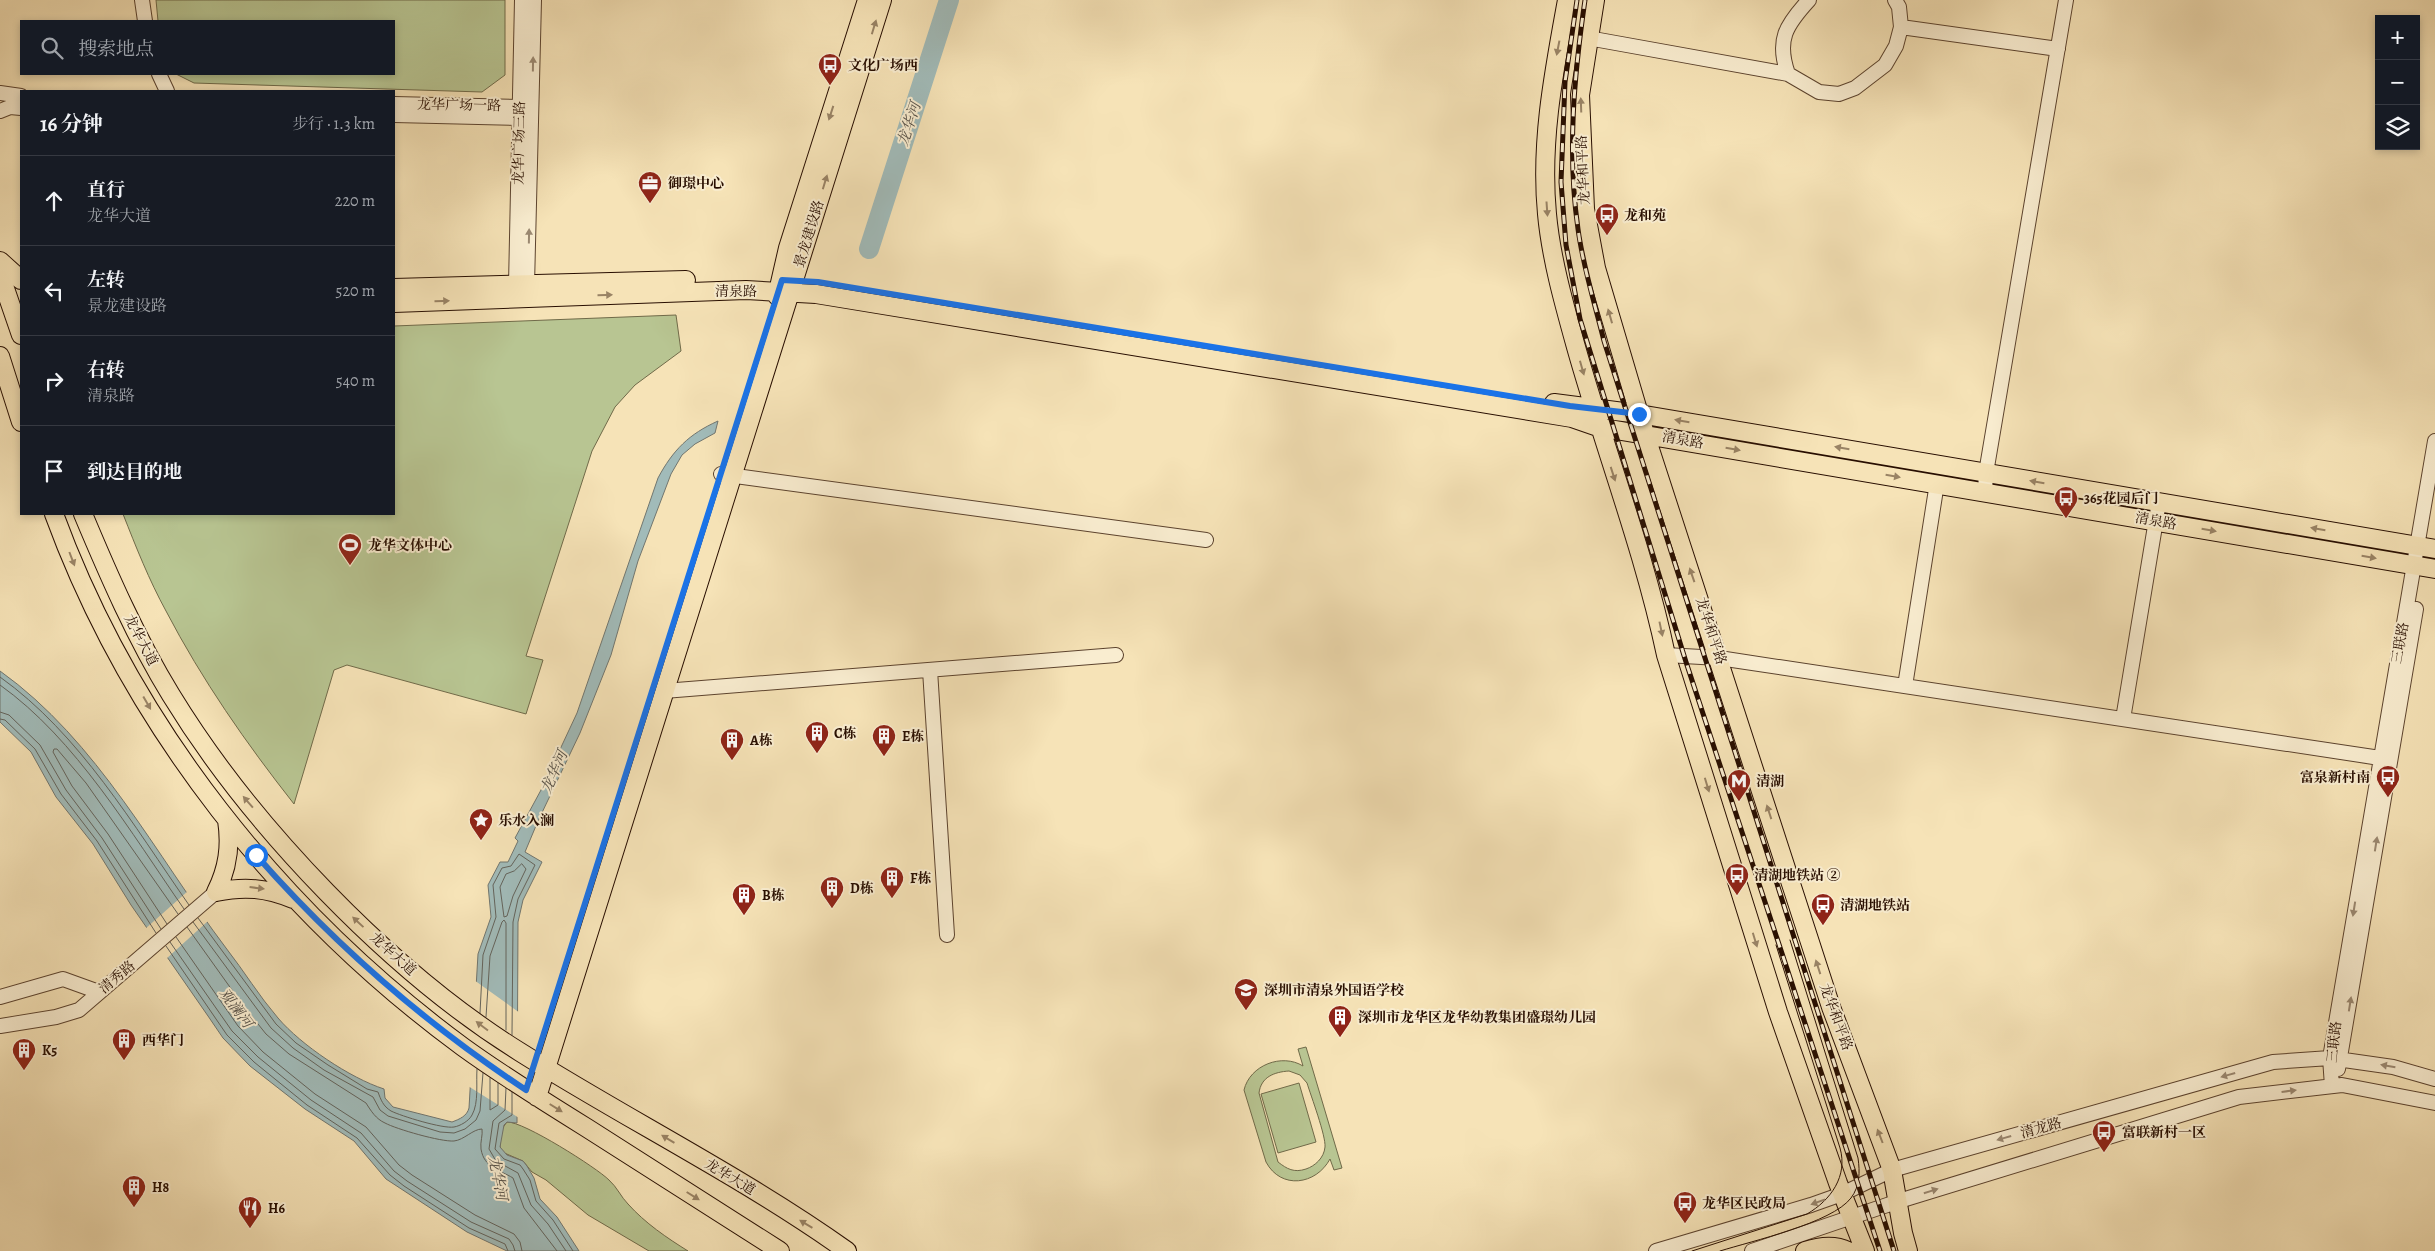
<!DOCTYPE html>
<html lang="zh">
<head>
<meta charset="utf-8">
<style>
  :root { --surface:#171b24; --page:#242831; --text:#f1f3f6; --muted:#9ea1a6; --line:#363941 }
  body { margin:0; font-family:Alegreya,"Noto Serif SC",serif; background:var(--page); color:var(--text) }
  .controls { position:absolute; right:15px; top:15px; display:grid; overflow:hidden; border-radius:0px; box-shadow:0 2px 8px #0003 }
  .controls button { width:45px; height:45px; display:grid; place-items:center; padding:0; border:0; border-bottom:1px solid var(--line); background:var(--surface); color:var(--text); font:25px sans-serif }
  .stop { position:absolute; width:15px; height:15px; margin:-11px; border:4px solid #1a73e8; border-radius:50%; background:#fff }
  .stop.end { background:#1a73e8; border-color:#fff; box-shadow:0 1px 5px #0008 }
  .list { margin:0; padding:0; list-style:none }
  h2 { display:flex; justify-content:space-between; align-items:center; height:65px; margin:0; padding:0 20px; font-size:21px }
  h2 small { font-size:16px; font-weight:400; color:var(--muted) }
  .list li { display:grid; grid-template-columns:32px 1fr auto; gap:15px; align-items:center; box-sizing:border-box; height:90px; padding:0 20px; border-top:1px solid var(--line) }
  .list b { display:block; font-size:19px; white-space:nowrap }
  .list p { margin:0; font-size:16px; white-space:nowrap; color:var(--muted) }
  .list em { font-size:16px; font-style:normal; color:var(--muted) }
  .icon { flex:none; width:28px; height:28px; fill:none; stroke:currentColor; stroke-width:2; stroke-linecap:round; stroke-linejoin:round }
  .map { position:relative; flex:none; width:2435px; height:1251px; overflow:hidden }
  .search { position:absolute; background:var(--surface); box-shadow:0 2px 8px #0003; left:20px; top:20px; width:375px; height:55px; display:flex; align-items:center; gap:12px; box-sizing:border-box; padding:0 18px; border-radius:0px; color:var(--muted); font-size:19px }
  .panel { position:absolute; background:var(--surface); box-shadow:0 2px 8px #0003; left:20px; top:90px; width:375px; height:425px; border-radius:0px }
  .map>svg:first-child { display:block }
  .green { fill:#b8c592; stroke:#706a49; fill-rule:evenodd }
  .water { fill:#a1bbb9; stroke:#71766f }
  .pier { fill:#f6e3b7 }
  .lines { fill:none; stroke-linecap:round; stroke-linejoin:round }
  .shore { stroke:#64645c; stroke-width:1 }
  .river { stroke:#a1bbb9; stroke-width:20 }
  .minor-casing { stroke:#5c432e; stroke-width:16 }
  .major-casing { stroke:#280e00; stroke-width:20 }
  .minor { stroke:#f9edd0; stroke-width:14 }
  .major { stroke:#f6e3b7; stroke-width:18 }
  .tram { stroke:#280e00; stroke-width:1 }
  .rail-casing { stroke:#280e00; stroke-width:5 }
  .rail { stroke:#f9edd0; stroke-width:3; stroke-dasharray:9; stroke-linecap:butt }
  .oneway { fill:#998365 }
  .oneway2 { fill:#9b8972 }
  .route { stroke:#1a73e8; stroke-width:6 }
  .labels { text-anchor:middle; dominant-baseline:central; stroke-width:4; stroke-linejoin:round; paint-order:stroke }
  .poi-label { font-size:14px; font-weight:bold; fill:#280e00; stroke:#f9edd0; text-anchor:start }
  .street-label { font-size:14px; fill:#280e00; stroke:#f9edd0 }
  .water-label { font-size:15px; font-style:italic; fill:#58534a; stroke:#f9edd0 }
</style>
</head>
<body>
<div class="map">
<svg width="2435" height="1251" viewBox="0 0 2435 1251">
  <rect width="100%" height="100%" fill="#f6e3b7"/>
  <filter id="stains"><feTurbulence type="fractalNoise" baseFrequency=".004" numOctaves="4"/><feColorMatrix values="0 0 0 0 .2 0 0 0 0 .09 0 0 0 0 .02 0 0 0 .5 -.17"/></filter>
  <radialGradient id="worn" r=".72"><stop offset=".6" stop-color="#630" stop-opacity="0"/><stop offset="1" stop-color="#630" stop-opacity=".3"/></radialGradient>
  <!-- green -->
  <path class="green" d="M156,0h349v75l-23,17 -288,-9 -18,-9h218v-53h-236z
    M676,315l5,36 -46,34 -20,22 -23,44 -66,205 17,4 -17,54 -179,-49 -13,5 -40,134c-48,-61 -92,-124 -128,-193 -17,-31 -30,-64 -43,-97h271v-188z
    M1306,1047l36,121 -8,2 -4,-11c-14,26 -49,31 -64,3l-22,-72c6,-25 38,-37 59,-24l-5,-17zM1289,1071l11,4 7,8c4,13 19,53 18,64 -1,11 -10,19 -19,22 -12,4 -19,0 -28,-7l-19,-69c2,-16 15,-21 30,-22z
    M1299,1083l17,59 -38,11 -17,-59z
    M507,1122c16,-1 90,46 102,58 8,7 12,17 19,24 17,19 39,34 60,47h-39l-61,-36 -42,-35 -14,-8 -9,-11 -21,-9 -2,-5 1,-17z"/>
  <!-- water -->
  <path class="water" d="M718,421l-3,12 -20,11 -13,11 -11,19 -33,87 -27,94 -31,78 -42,88 -13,31 17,10 -19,38 -5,22 -1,201 -10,-1 -3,3 -4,22 7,8 16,6 4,5 7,12 6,21 17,18 22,34h-72l-40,-19 -81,-53 -32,-38 -49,-32 -55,-43 -27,-28 -15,-22 -77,-111 -38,-61 -37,-47 -25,-45 -31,-30v-51c98,70 155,183 226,277 18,23 33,48 52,70 23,27 72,60 106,71l1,9 8,9 59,15c8,-3 15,-6 17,-14l9,-154 13,-37 -3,-32 12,-23h8l10,-21 -3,-3 26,-48 36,-77 81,-235c15,-28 31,-44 60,-57z"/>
  <!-- pier -->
  <path class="pier" d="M188,891l20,30 -42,38 -21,-30z
    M474,980l46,33 -1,105 -51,-32z"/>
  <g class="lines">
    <!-- shore -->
    <path class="shore" d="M0,677c80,57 133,148 189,228
      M0,685c76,54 131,148 184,224
      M0,712l9,3 31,30 26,45 36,48 59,91
      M0,719l5,1 30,29 26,45 36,47 59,92
      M522,864l4,5 -13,27 -6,20 -3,1 -4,-30 6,-13 8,-3z
      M198,918l78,106 20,19 32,22 39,24 11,3c3,8 5,14 13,19 10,5 52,18 63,16 6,-1 15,-6 18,-12 7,-12 4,-33 5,-46
      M193,922l78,106 22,20 31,22 49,27 7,13 8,6 52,16 14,1 11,-4 11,-9 4,-9 3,-38
      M167,924l-59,-90 -36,-48 -19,-34 1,-3h3l29,34 92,131
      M187,927l55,77 24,30 23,20 77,49c5,8 10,16 19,20 11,6 56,19 69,18 10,-1 19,-12 28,-12 1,6 -2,13 -1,20 3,19 19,21 32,29l11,30 33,43
      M176,937l62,89 25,26 52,42 51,33 33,38 13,10 63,40 39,19 6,8 2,9
      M170,942l62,89 26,26 53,43 50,33 33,38 13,10 64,41 38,17 4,6 2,6
      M166,946l61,89 27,27 53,43 50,33 33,37 14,11 65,42 36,16 3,7
      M480,1013l3,-58 13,-38 -3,-32 9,-17 9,-2 8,-12 16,11 -17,34 -5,23 -1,113
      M486,1017l4,-61 12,-34 2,-2 2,3v107
      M490,1078v32l8,-5v-22
      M506,1088l-1,22 -12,11 -4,28 7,12 22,12 13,32 17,19 18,27
      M512,1092v23l-13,8 -4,26 9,10 16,6 3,4 7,11 6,21 17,19 20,31"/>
    <!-- river -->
    <path class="river" d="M869,249l80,-249"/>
    <!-- minor casing -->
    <g class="minor-casing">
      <path id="minor" d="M142,0l3,21
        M1901,27l157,22
        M1588,38l200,36 31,18 20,2 16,-6 30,-23 11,-19 5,-19 -2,-20 -4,-7
        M159,74l8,17
        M1788,74c-12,-34 -2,-49 21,-74
        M0,93l21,3
        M394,104l126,3 7,3
        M0,111l10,-4 11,1
        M394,115l126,3 7,-3
        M516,285l6,-285
        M527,285l7,-285
        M721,474l485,66
        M1985,492l1,-19 80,-473
        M1666,655l53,3 661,100
        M930,670l17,265
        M1905,686l32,-203
        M664,691l452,-36
        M2123,719l36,-217
        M0,997l63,-18 36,13
        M0,1026l56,-9 23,-7 137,-118
        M2338,1069l78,-460
        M2332,1086l-2,-28 105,-617
        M1656,1251l155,-46 31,-11 50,-24 381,-108 57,-4 63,9 42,12
        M1752,1251l147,-50 340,-104 103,-12 93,18"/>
    </g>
    <!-- major casing -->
    <g class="major-casing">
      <path id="major" d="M1567,0c-13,71 -27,142 -20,214 4,44 17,90 29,133 29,103 68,204 90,308l112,357 60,171 27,68
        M1595,0l-15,95 5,114 11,59 49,166 186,573 61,163 11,63 5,18
        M0,261l21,19
        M0,274l21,61
        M394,288l292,-8
        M777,296l11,-48 79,-248
        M394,303l352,-13 70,4 756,124 26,9 837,142
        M0,356l21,66
        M1554,403l85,11 796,135
        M54,514c78,213 227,399 409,533 40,29 82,55 124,81 65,41 129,82 193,123
        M83,514c26,62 53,124 88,181 80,131 219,276 349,357 108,68 223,125 327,199
        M216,892c29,-6 50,-4 77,7
        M216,892c12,-24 15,-46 11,-72
        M537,1097l345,-1097
        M1805,1251c15,-5 29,-7 43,0"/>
    </g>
    <!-- minor -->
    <use href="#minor" class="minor"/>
    <!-- major -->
    <use href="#major" class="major"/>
    <!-- tram -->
    <path class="tram" d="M1692,1251l115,-37c24,-14 41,-38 33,-66l-64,-203
      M1720,1251c32,-10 112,-28 131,-53 9,-12 9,-26 7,-40l-68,-218"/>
    <!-- rail casing -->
    <g class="rail-casing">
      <path id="rail" d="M1577,0l-12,82 -4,100 5,63 14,74 106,343 194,589
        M1585,0c-11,76 -18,153 -7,229 5,38 17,75 26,112l290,910"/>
    </g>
    <!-- rail -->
    <use href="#rail" class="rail"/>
  </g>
  <!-- one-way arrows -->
  <defs><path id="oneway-solid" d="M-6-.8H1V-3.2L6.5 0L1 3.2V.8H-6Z" transform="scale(1.25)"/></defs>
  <g class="oneway">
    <use href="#oneway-solid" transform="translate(874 27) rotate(-73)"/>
    <use href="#oneway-solid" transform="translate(1558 48) rotate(101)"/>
    <use href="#oneway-solid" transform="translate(1581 105) rotate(-92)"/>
    <use href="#oneway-solid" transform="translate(831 113) rotate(108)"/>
    <use href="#oneway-solid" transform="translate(825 182) rotate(-73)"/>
    <use href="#oneway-solid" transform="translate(1547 209) rotate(86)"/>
    <use href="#oneway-solid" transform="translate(605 295) rotate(-2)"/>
    <use href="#oneway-solid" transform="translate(442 301) rotate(-2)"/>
    <use href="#oneway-solid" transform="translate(1610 316) rotate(-106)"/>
    <use href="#oneway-solid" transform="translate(1582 368) rotate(74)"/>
    <use href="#oneway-solid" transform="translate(1682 421) rotate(-170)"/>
    <use href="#oneway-solid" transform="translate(1842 448) rotate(-170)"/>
    <use href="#oneway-solid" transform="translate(1733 449) rotate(10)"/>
    <use href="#oneway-solid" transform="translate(1613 474) rotate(72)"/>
    <use href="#oneway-solid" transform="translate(1893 476) rotate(10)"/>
    <use href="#oneway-solid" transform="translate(2037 482) rotate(-170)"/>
    <use href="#oneway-solid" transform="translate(2318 529) rotate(-170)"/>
    <use href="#oneway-solid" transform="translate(2209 530) rotate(10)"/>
    <use href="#oneway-solid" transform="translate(2369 557) rotate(10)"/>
    <use href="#oneway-solid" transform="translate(72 559) rotate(69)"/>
    <use href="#oneway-solid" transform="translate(1692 575) rotate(-109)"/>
    <use href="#oneway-solid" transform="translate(1661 629) rotate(78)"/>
    <use href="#oneway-solid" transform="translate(147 703) rotate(60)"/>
    <use href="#oneway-solid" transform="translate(1707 785) rotate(73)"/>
    <use href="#oneway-solid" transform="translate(248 802) rotate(-131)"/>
    <use href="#oneway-solid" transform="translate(1769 812) rotate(-108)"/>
    <use href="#oneway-solid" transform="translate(257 888) rotate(7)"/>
    <use href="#oneway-solid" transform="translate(358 922) rotate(-137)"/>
    <use href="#oneway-solid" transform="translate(1755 940) rotate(73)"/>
    <use href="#oneway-solid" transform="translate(1818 967) rotate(-108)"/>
    <use href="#oneway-solid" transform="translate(482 1026) rotate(-143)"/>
    <use href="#oneway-solid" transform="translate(556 1108) rotate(32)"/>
    <use href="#oneway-solid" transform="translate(1880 1136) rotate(-111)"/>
    <use href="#oneway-solid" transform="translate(668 1139) rotate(-149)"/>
    <use href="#oneway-solid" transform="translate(693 1196) rotate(32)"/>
    <use href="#oneway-solid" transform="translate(806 1224) rotate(-149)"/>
  </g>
  <g class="oneway2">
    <use href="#oneway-solid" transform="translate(533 64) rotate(-89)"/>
    <use href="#oneway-solid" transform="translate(529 236) rotate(-89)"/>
    <use href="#oneway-solid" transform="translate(2376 844) rotate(-81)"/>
    <use href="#oneway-solid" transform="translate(2354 909) rotate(99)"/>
    <use href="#oneway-solid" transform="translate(2350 1004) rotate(-81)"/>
    <use href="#oneway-solid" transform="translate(2388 1066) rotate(-170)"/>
    <use href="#oneway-solid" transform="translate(2228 1075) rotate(164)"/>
    <use href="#oneway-solid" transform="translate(2289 1091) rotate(-7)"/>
    <use href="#oneway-solid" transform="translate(2004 1138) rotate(164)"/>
    <use href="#oneway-solid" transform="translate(1931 1191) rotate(-17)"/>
    <use href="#oneway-solid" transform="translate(1818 1202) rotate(161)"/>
  </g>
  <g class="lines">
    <!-- route -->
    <path class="route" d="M256,855c79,90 170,169 270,235l256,-810 36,2 752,124 69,8"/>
  </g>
  <!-- icons -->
  <defs>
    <g id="bus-pin" transform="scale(1.25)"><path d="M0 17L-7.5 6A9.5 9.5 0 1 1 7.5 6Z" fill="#8f2418" stroke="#f9edd0"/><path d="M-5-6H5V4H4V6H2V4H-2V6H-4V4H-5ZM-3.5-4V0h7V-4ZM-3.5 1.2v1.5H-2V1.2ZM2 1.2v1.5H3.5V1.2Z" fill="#fff"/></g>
    <g id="office-pin" transform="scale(1.25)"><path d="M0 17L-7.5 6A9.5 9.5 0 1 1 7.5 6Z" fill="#8f2418" stroke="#f9edd0"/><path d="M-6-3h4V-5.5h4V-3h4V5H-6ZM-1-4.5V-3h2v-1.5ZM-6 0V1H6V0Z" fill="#fff"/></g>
    <g id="stadium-pin" transform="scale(1.25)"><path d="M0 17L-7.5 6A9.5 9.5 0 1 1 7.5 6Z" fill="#8f2418" stroke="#f9edd0"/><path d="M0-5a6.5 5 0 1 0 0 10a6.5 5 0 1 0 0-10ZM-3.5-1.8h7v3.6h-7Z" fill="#fff"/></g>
    <g id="building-pin" transform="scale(1.25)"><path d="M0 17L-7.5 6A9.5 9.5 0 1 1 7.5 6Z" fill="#8f2418" stroke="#f9edd0"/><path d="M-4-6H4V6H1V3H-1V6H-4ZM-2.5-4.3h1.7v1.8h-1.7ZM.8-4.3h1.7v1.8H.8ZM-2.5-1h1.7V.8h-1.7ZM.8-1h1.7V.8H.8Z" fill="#fff"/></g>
    <g id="metro-pin" transform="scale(1.25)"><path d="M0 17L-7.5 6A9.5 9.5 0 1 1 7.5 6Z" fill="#8f2418" stroke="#f9edd0"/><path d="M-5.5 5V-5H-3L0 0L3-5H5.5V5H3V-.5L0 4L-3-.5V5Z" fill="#fff"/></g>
    <g id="sight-pin" transform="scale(1.25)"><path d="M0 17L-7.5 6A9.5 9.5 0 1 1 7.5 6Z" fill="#8f2418" stroke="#f9edd0"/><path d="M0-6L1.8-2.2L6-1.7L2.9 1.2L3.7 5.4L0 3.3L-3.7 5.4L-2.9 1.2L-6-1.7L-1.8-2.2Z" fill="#fff"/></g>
    <g id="school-pin" transform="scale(1.25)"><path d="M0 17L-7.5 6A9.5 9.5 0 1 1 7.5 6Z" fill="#8f2418" stroke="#f9edd0"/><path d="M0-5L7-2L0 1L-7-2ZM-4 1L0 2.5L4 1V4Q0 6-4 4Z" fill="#fff"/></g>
    <g id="restaurant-pin" transform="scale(1.25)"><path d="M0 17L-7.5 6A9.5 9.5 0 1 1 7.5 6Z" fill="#8f2418" stroke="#f9edd0"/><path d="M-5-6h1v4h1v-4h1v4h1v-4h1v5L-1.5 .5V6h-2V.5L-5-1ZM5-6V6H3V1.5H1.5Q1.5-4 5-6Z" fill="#fff"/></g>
  </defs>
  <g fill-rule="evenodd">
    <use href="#bus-pin" x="830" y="65"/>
    <use href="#office-pin" x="650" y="183"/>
    <use href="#bus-pin" x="1607" y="215"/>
    <use href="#bus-pin" x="2066" y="498"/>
    <use href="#stadium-pin" x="350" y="545"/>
    <use href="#building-pin" x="817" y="733"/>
    <use href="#building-pin" x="884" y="736"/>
    <use href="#building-pin" x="732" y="740"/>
    <use href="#bus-pin" x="2388" y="777"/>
    <use href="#metro-pin" x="1739" y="781"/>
    <use href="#sight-pin" x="481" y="820"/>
    <use href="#bus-pin" x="1737" y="875"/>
    <use href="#building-pin" x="892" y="878"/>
    <use href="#building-pin" x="832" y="888"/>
    <use href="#building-pin" x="744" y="895"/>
    <use href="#bus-pin" x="1823" y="905"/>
    <use href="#school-pin" x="1246" y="990"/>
    <use href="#building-pin" x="1340" y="1017"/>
    <use href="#building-pin" x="124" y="1040"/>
    <use href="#building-pin" x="24" y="1050"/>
    <use href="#bus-pin" x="2104" y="1132"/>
    <use href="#building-pin" x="134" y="1187"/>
    <use href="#bus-pin" x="1685" y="1203"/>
    <use href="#restaurant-pin" x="250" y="1208"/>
  </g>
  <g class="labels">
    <!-- poi labels -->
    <g class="poi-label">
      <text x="848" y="65">文化广场西</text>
      <text x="668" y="183">御璟中心</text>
      <text x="1624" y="215">龙和苑</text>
      <text x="2084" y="498">365花园后门</text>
      <text x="368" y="545">龙华文体中心</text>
      <text x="834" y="733">C栋</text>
      <text x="902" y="736">E栋</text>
      <text x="750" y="740">A栋</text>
      <text x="2370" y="777" text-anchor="end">富泉新村南</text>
      <text x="1756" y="781">清湖</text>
      <text x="498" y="820">乐水入澜</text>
      <text x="1754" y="875">清湖地铁站 ②</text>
      <text x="910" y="878">F栋</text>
      <text x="850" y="888">D栋</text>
      <text x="762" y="895">B栋</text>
      <text x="1840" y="905">清湖地铁站</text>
      <text x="1264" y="990">深圳市清泉外国语学校</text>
      <text x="1358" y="1017">深圳市龙华区龙华幼教集团盛璟幼儿园</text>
      <text x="142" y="1040">西华门</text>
      <text x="42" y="1050">K5</text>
      <text x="2122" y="1132">富联新村一区</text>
      <text x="152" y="1187">H8</text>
      <text x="1702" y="1203">龙华区民政局</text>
      <text x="268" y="1208">H6</text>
    </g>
    <!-- street labels -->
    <g class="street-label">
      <text transform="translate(459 105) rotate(1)">龙华广场一路</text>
      <text transform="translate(519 143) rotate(-89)">龙华广场三路</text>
      <text transform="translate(1583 170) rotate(-93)">龙华和平路</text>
      <text transform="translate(809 234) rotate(-73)">景龙建设路</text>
      <text x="736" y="291">清泉路</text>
      <text transform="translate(1683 440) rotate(10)">清泉路</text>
      <text transform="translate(2156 521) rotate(10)">清泉路</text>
      <text transform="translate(1711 631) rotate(72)">龙华和平路</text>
      <text transform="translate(141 640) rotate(62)">龙华大道</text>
      <text transform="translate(2400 643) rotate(-80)">三联路</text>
      <text transform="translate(393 954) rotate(42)">龙华大道</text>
      <text transform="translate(117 977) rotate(-40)">清秀路</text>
      <text transform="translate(1836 1017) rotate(70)">龙华和平路</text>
      <text transform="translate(2334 1042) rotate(-84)">三联路</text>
      <text transform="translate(2041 1128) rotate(-16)">清龙路</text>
      <text transform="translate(730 1177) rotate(31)">龙华大道</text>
    </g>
    <!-- water labels -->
    <g class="water-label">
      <text transform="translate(909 124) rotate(-72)">龙华河</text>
      <text transform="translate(554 772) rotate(-66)">龙华河</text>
      <text transform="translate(236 1008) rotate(53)">观澜河</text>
      <text transform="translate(498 1178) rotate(79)">龙华河</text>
    </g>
  </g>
  <rect width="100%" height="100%" filter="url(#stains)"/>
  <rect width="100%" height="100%" fill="url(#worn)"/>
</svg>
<div class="controls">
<button>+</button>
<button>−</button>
<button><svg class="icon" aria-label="layers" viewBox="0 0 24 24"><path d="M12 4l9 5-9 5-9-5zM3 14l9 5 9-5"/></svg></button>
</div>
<div class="stop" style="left:256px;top:855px"></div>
<div class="stop end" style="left:1639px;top:414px"></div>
<div class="search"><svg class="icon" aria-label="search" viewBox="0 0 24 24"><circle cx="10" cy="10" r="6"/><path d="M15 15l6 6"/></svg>搜索地点</div>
<section class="panel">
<h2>16 分钟<small>步行 · 1.3 km</small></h2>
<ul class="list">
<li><svg class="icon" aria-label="ahead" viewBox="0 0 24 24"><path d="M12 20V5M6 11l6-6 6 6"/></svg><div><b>直行</b><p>龙华大道</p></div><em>220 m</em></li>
<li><svg class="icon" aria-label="left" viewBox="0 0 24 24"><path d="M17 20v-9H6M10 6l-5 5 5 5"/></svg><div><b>左转</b><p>景龙建设路</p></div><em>520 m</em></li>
<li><svg class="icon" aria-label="right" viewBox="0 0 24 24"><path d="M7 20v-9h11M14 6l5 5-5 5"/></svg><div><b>右转</b><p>清泉路</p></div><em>540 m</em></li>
<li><svg class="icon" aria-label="arrive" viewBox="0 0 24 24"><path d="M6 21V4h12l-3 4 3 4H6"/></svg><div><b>到达目的地</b></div></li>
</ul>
</section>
</div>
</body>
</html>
